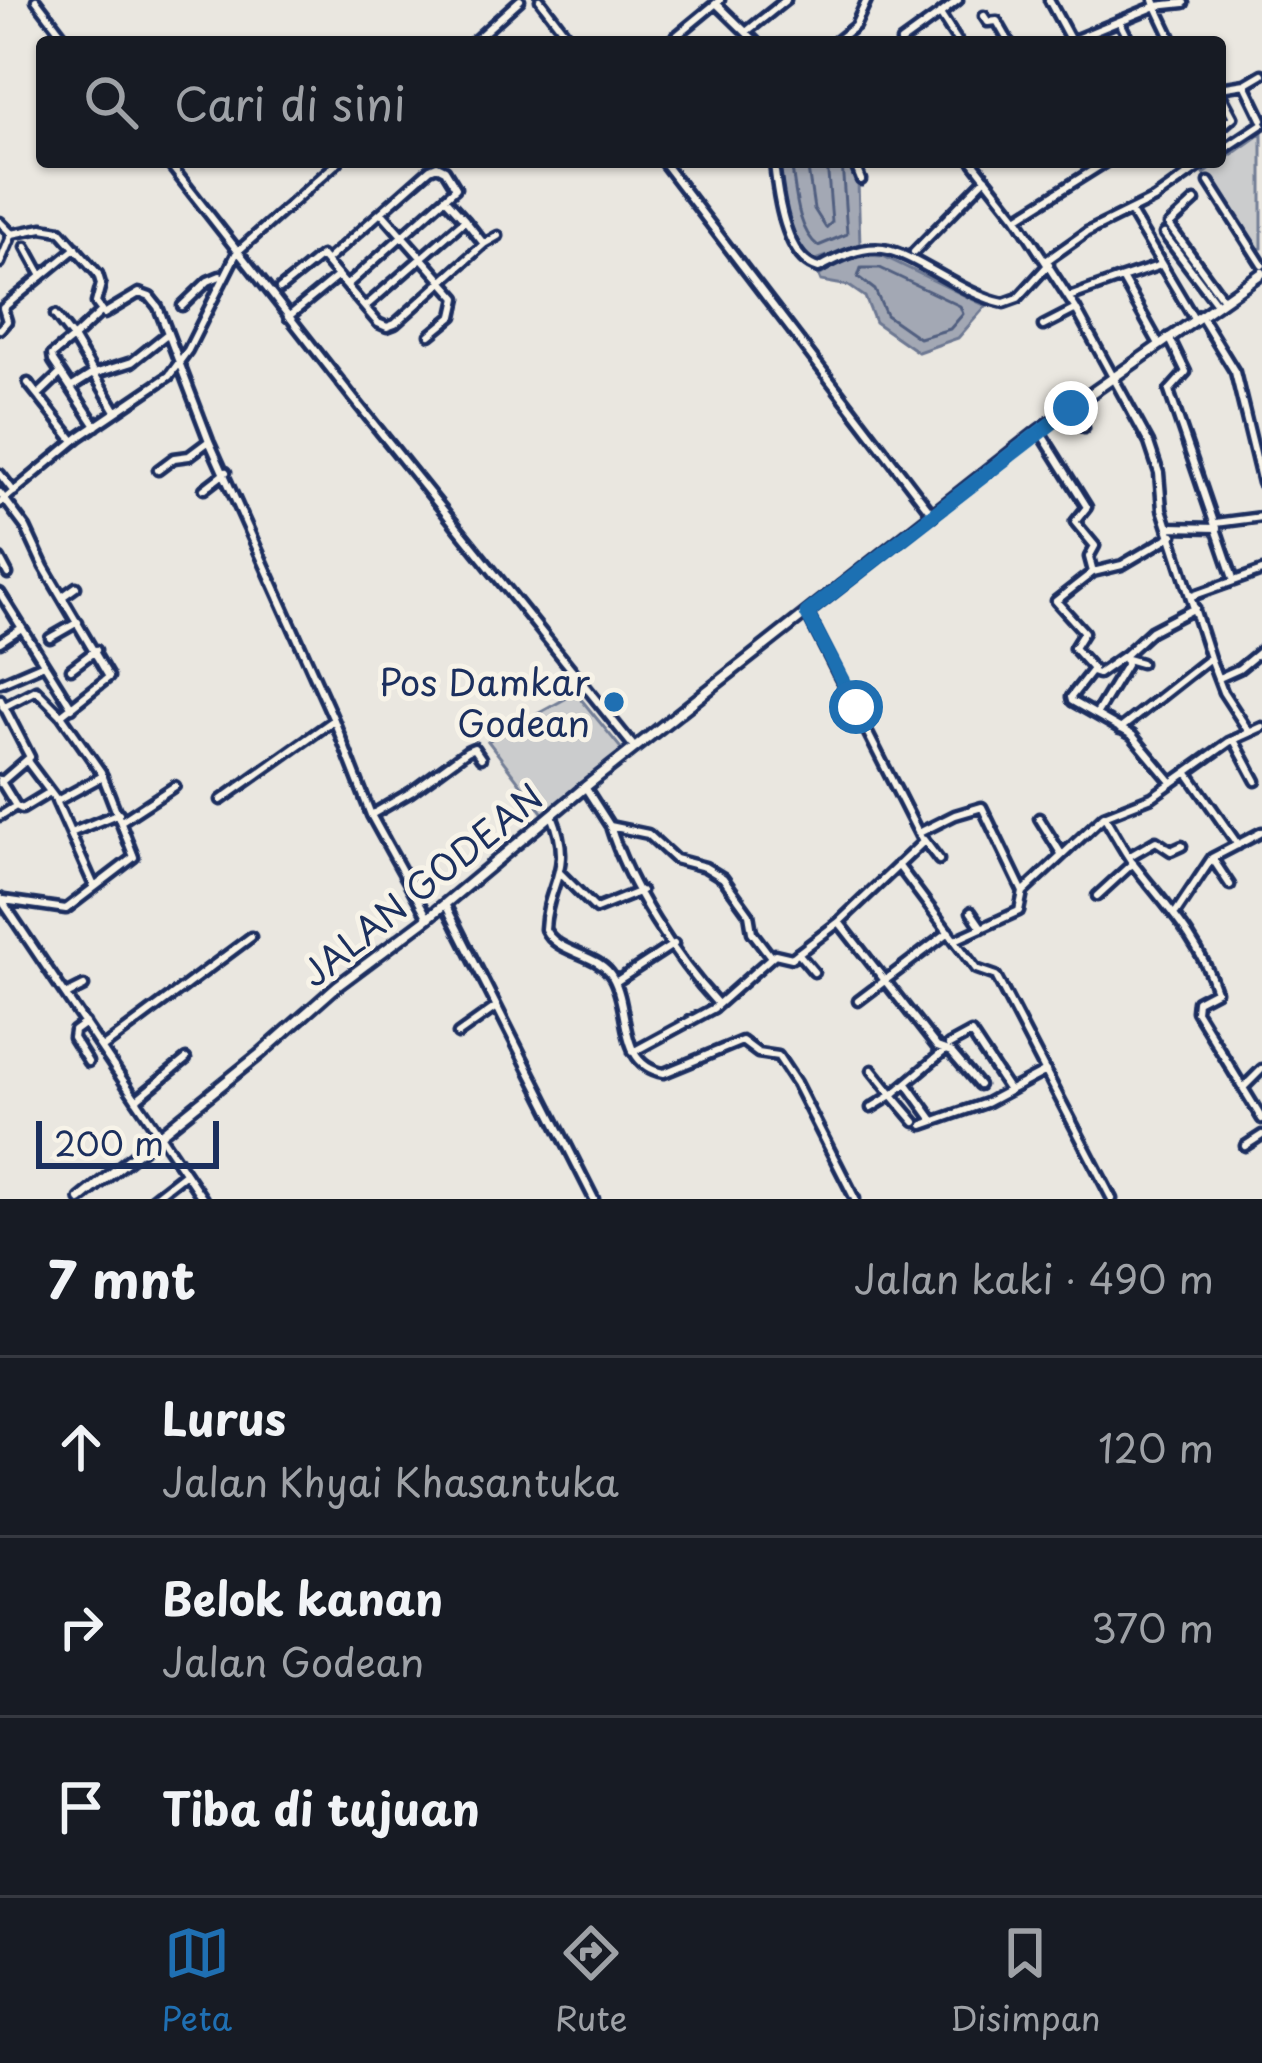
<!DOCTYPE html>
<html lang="id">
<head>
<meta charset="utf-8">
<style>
  :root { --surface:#171b24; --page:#20242c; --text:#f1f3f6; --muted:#9ea1a6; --line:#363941; --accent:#1f6fb2 }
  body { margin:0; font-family:"Playpen Sans",sans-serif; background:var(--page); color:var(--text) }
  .scale { position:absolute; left:36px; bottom:30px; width:183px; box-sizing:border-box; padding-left:12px; border:6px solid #1b2f5e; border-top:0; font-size:33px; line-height:42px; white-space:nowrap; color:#1b2f5e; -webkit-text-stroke:9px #f7f3e8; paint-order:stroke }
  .stop { position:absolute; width:36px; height:36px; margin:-27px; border:9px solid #1f6fb2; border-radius:50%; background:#fff }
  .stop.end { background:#1f6fb2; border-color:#fff; box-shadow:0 3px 12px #0008 }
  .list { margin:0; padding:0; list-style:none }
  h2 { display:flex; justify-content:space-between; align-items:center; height:156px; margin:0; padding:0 48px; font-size:51px }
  h2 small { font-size:39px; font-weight:400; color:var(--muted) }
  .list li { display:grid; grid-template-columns:78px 1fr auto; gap:36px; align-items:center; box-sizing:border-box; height:180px; padding:0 48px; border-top:3px solid var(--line) }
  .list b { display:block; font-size:45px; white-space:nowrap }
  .list p { margin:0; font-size:39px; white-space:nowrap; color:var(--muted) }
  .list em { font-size:39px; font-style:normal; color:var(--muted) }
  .icon { flex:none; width:66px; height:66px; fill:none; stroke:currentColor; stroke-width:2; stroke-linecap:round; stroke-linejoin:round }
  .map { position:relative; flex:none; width:1262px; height:1199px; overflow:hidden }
  .search { position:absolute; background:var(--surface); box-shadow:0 3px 9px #0004; left:36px; right:36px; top:36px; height:132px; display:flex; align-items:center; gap:30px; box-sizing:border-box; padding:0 42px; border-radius:12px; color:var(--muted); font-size:45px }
  .sheet { height:696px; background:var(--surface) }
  nav { display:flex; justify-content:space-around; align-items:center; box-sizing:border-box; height:168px; border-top:3px solid var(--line); background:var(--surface); font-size:33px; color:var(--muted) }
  nav a { display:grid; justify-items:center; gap:6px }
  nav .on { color:var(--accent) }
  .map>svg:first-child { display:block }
  .green { fill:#cbcccd; stroke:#737e96; stroke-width:3 }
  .water { fill:#a3a8b4; stroke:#6d7892; stroke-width:3 }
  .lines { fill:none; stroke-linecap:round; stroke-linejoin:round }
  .shore { stroke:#515f80; stroke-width:3 }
  .minor-casing { stroke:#1b2f5e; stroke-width:15 }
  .major-casing { stroke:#1b2f5e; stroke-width:16 }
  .minor { stroke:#f7f3e8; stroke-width:6 }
  .major { stroke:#f7f3e8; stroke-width:8 }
  .route { stroke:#1f6fb2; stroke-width:15 }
  .poi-dot { fill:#1f6fb2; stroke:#f7f3e8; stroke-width:4.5 }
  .labels { text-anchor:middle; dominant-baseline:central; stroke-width:10; stroke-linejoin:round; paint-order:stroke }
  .poi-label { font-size:36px; fill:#1b2f5e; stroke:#f7f3e8; text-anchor:end }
  .street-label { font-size:36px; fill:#1b2f5e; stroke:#f7f3e8 }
</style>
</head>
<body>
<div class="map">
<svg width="1262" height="1199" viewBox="0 0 1262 1199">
  <rect width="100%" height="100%" fill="#eae7e0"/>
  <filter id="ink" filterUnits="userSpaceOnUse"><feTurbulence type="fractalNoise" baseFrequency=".00833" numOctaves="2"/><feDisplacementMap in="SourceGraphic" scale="24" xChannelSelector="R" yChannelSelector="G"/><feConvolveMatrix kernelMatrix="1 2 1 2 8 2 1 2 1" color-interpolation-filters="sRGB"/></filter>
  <g filter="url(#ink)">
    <!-- green -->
    <path class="green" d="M1262,133v115l-9,2 -49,-76z
      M576,693l48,59 -80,63 -56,-74z"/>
    <!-- water -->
    <path class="water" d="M779,162h73l6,19 2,64 -47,16c-27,-26 -29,-64 -34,-99z
      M865,255l18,1 103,50 -28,32 -40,14 -43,-30 -10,-25 -16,-11 -28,-5 -2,-5 24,-16z"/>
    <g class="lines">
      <!-- shore -->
      <path class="shore" d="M791,162c5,28 5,66 27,84l29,-12 -5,-72
        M807,162l7,47 12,19 6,-6 -5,-60
        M861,268h19l80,38 3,8 -13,15 -31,9 -33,-23 -11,-25 -17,-13z"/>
      <!-- minor casing -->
      <g class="minor-casing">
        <path id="minor" d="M36,0l32,42
          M540,0l32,42
          M1049,0l22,41 85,-35 17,36
          M1154,0l2,6 28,-3
          M718,5l38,37
          M940,14l18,-14
          M984,16l4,6 9,-1 12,21
          M1120,22l10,20
          M746,32l40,-32
          M473,42l47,-42
          M669,42l51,-42
          M835,42l20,-16 12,-26
          M901,42l39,-28 18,28
          M1245,84l17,35
          M1220,88l25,-4 17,-10
          M1220,93l13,24 -13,11
          M1220,152l42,-28
          M168,162l185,236 282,350
          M663,162l270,353
          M774,162c3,31 11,98 45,106 18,-10 42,-22 64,-19 33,5 79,46 121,54l14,-5 31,-34
          M854,162l7,18
          M973,162l44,56 89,-56
          M1209,182l53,83
          M1195,201l-26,24 54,74
          M1130,211l64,108
          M382,213l75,85 -4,18 -23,19
          M1017,218l59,91 73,134 10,30 3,36 48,149 13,34 26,40
          M0,222l12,12 30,-6 18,3 38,43 3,10 -5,19 8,11 35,-21 11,4 8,10 51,134 125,279
          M1164,234l53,70
          M484,244l14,-8
          M26,247l16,29
          M914,252l72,-74
          M326,261l104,-92 7,-3 8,4 11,18 -109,97
          M1046,261l41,-29 67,-33 52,-37
          M0,263l12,-29
          M1122,278l36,-12
          M280,289l41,-33 57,67 9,4 8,-3 89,-80 -19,-24
          M1069,297l53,-19 37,66
          M182,306l26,-25 12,-5
          M366,306l99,-86 -19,-21
          M101,312l-28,26 43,73
          M55,315l18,23 -21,17 1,6 43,65
          M1200,315l35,57 27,111
          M288,317l50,-41
          M1043,326l33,-17
          M0,329l7,-8 -4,-13 73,-60
          M1169,337l17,35 -17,19 65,190
          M28,383l46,58
          M72,387l19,-12 41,-13 35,-28
          M38,395l23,-22
          M1071,408l13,20
          M1039,430l48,77 -12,15 20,24 -6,11 4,15
          M158,470l16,-12 15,-2 20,-15
          M0,474l14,18
          M204,489l22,-17
          M0,493l26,35 18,39 65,110 -48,38 -25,-25 -33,17
          M0,503l79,-66 90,-61 19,-26 49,-98 101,-90
          M1216,523l46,-6
          M1170,527l47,1
          M0,559l8,15
          M0,593l72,115
          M1192,596l70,-25
          M62,597l14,-10
          M50,638l28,-16
          M0,642l20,-13
          M1127,659l14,4
          M71,669l25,-19
          M1092,672l6,2 27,-19
          M1219,678l20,-9 23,-19
          M0,683l44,-19
          M0,699l30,58 -30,26
          M1097,713l29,-48 -1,-10 26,-24 44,-23
          M1120,729l90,-71
          M1234,740l22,41
          M27,761l30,40 46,-25
          M1187,772l51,73
          M0,780l16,26
          M1172,783l-40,-48 -60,-34 -1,-4 22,-28 -19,-21 10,-16 -28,-31 37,-29 29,-7 51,-30
          M585,787l25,39 38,8 27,25 30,8 18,11 26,36 3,18 19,25
          M221,800l113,-80 37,95 57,103
          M56,801l38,85
          M371,815l40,-23 56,-41 7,-3 7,10
          M552,815c23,56 -5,67 -7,114 12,26 54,23 68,49 18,32 4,87 51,95l78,-32 16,12 20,3 18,27 59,116
          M0,816l16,-10 6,3 28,-17
          M1104,816c10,16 19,34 30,49 32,41 66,75 82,126l-19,10 -1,10 66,108
          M1039,818l23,37
          M123,820l52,-34
          M610,826c18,59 66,133 108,178
          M73,832l46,-19
          M921,832l34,-17 27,-8 41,85
          M924,840l15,20
          M1130,856l26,-15 15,10 11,-5
          M1212,858l18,27
          M898,865l78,104 20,7 116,223
          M561,874l35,35 45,-18
          M1097,896l36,-33
          M0,898l203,301
          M4,900l62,9 68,-52 -33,-85 -40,-57
          M445,904l149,295
          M971,912l11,16
          M1176,912l36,-54 50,-26
          M839,922l98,125 14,5 28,33
          M955,940l64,-29 4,-19 81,-76 48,-19 77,-55 33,-15
          M798,953l16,19
          M617,981l57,-37
          M66,995l18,-9
          M858,1001l91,-69
          M85,1023l-11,8 -1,7 15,24
          M458,1034l38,-27
          M949,1045l22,-12 37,56
          M102,1048l149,-111
          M633,1052l81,-44 61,-54 17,4 47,-36 84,-80 -116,-229
          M907,1084l26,36
          M1243,1088l19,-19
          M136,1100l50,-41
          M871,1108l21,-13 -20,-25
          M915,1122l-23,-27 51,-43
          M923,1125l63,-22 60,-32
          M1245,1146l17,-11
          M152,1199l32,-25"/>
      </g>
      <!-- major casing -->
      <g class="major-casing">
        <path id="major" d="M80,1199l180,-145 77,-68 91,-68 157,-131 454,-357 223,-157"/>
      </g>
      <!-- minor -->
      <use href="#minor" class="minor"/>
      <!-- major -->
      <use href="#major" class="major"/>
    </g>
  </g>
  <g class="lines" filter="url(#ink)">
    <!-- route -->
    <path class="route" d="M856,707l-49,-94 264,-205"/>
  </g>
  <!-- markers -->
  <circle class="poi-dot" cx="614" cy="702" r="12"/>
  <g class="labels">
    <!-- poi labels -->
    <g class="poi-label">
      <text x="590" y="681">Pos Damkar<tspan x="590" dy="41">Godean</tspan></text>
    </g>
    <!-- street labels -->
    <g class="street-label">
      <text transform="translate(421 884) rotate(-39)">JALAN GODEAN</text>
    </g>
  </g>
</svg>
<div class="scale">200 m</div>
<div class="stop" style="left:856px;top:707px"></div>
<div class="stop end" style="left:1071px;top:408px"></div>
<div class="search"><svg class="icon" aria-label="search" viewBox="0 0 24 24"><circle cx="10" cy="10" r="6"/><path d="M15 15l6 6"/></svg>Cari di sini</div>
</div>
<section class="sheet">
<h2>7 mnt<small>Jalan kaki · 490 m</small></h2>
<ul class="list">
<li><svg class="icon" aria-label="ahead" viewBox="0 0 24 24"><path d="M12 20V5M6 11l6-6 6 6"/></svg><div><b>Lurus</b><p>Jalan Khyai Khasantuka</p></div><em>120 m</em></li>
<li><svg class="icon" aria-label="right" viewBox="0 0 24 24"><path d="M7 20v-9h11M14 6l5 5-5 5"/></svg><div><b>Belok kanan</b><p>Jalan Godean</p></div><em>370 m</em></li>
<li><svg class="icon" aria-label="arrive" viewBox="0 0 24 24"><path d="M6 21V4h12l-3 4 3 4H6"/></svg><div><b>Tiba di tujuan</b></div></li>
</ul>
</section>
<nav>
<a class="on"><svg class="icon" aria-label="map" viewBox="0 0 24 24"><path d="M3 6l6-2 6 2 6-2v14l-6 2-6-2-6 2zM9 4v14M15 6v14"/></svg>Peta</a>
<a><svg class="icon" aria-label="directions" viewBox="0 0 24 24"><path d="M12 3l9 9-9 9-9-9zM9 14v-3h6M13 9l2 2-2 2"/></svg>Rute</a>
<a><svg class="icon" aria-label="saved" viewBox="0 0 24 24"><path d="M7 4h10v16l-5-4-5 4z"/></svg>Disimpan</a>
</nav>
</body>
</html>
